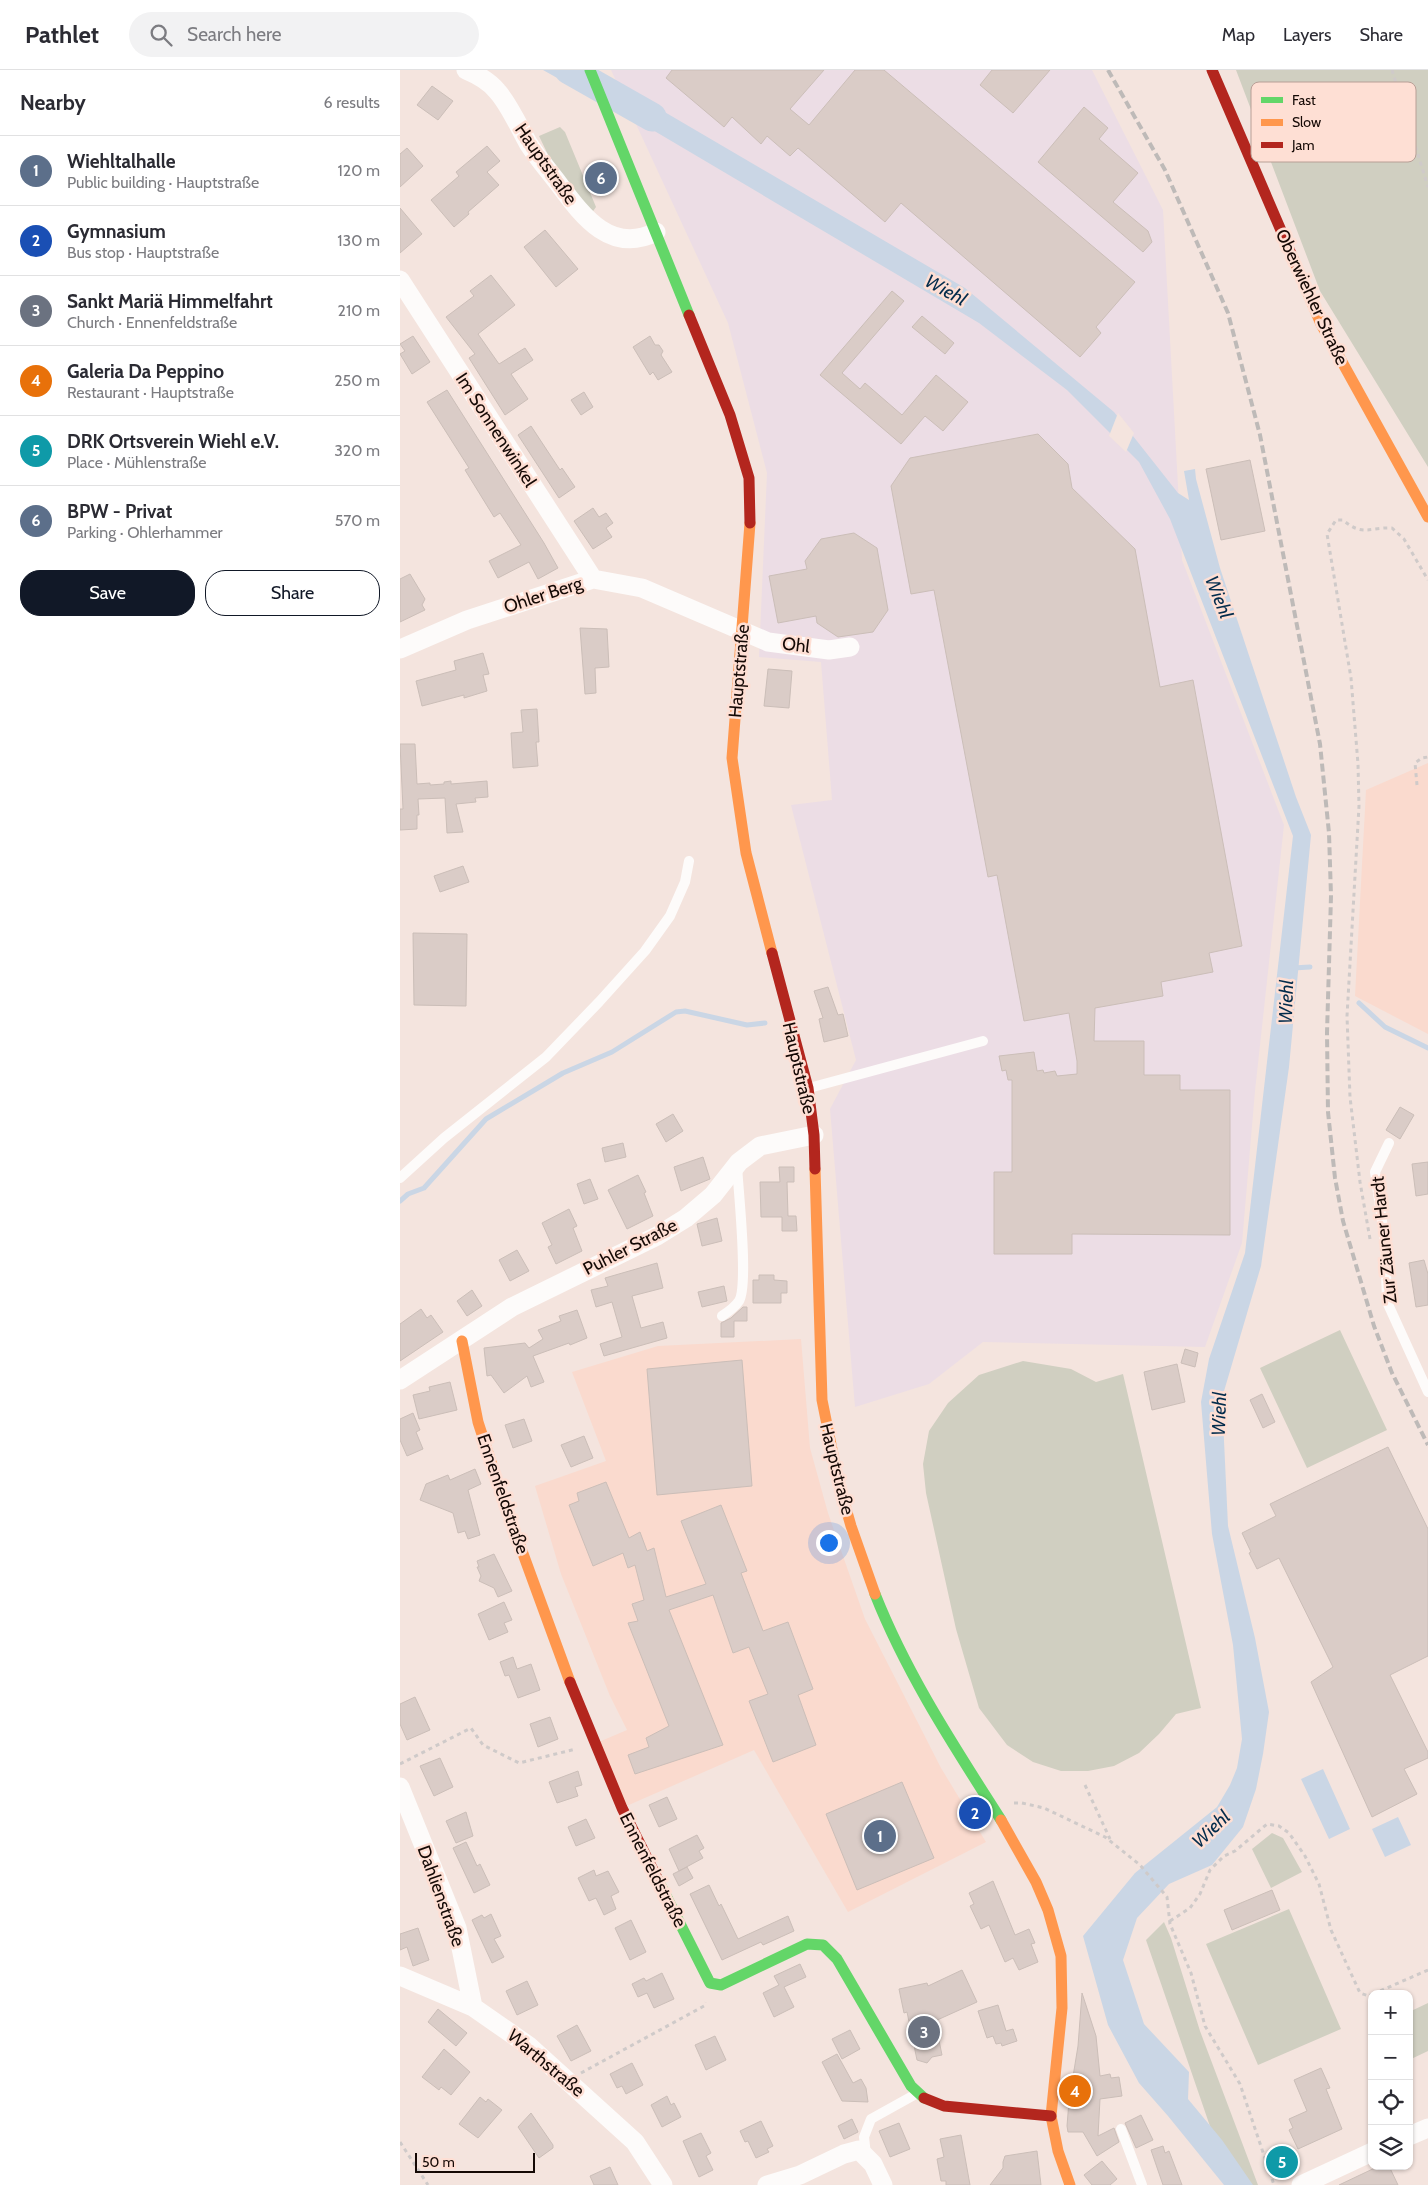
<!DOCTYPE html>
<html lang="en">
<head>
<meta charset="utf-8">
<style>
  :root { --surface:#fff; --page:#f2f2f3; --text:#2b2b33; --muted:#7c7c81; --line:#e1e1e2; --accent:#111827 }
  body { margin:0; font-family:Cabin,sans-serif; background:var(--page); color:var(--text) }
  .controls { position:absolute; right:15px; bottom:15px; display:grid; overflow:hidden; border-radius:10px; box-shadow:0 1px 4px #0004 }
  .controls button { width:45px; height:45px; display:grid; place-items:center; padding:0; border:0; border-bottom:1px solid var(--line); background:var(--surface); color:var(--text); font:25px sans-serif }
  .scale { position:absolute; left:15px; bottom:12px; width:120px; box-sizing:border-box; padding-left:5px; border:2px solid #150905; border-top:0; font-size:14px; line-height:18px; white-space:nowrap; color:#150905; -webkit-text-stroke:4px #fedfd4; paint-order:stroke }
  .you { position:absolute; left:428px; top:1472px; width:18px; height:18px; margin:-12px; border:4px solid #fff; border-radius:50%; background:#1a73e8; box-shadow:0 0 0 8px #1a73e833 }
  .badge { display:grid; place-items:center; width:32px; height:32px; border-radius:50%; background:var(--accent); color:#fff; font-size:16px; font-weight:700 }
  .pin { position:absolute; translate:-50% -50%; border:2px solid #fff; box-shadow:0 1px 5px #0006 }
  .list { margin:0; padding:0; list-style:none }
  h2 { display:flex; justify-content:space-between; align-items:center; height:65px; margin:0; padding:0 20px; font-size:21px }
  h2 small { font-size:16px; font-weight:400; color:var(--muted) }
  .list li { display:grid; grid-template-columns:32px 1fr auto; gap:15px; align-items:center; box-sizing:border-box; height:70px; padding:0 20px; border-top:1px solid var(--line) }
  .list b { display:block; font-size:19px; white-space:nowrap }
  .list p { margin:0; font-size:16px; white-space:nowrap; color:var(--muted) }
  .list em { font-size:16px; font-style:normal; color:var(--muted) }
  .actions { display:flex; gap:10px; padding:15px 20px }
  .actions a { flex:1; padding:11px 0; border:1px solid var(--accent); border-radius:20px; text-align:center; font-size:18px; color:var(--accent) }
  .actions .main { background:var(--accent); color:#fff }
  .icon { flex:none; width:28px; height:28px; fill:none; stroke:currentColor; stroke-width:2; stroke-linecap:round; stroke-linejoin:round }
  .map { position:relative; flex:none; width:1028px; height:2115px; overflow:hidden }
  header { display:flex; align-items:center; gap:30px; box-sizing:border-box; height:70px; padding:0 25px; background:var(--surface); border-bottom:1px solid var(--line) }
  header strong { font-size:24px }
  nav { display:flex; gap:28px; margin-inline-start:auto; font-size:18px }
  .search { width:350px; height:45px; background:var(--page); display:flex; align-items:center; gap:12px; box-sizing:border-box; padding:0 18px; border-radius:28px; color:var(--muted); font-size:19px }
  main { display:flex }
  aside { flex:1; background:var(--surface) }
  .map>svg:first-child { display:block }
  .industrial { fill:#ecdde5 }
  .built { fill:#fadace }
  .green { fill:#d0cfc1 }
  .water { fill:#cad6e5 }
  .pier { fill:#f4e4de }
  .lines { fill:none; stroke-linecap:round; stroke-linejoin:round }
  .stream { stroke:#cad6e5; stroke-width:5 }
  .river { stroke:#cad6e5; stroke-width:29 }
  .building { fill:#daccc7; stroke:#cbbeb8 }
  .path { stroke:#cfcac9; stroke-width:3; stroke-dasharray:4 4; stroke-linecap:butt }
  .lane { stroke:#fdfbfa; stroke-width:10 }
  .street { stroke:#fdfbfa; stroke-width:19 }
  .fast { stroke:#63d668; stroke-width:11 }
  .slow { stroke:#ff974d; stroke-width:11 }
  .jam { stroke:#b3261e; stroke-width:11 }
  .rail { stroke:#bebab8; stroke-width:4; stroke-dasharray:8 4; stroke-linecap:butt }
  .labels { text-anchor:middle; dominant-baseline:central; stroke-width:5; stroke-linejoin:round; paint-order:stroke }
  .street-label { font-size:18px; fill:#150905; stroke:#fedfd4 }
  .water-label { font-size:19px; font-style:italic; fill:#032c4c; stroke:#fedfd4 }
  .key { fill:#fedfd4; stroke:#b89f96; stroke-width:1 }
  .key-label { font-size:14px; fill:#150905 }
</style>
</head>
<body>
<header>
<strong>Pathlet</strong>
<div class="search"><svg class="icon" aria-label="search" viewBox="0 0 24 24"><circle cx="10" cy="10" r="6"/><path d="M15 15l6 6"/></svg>Search here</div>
<nav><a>Map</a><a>Layers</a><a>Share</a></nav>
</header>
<main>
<aside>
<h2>Nearby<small>6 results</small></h2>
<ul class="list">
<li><span class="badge" style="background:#5c6f8a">1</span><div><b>Wiehltalhalle</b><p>Public building · Hauptstraße</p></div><em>120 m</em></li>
<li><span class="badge" style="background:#1a4fb4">2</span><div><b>Gymnasium</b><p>Bus stop · Hauptstraße</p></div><em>130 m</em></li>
<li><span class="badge" style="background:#6b7280">3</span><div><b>Sankt Mariä Himmelfahrt</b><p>Church · Ennenfeldstraße</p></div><em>210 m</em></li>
<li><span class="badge" style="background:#e8710a">4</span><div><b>Galeria Da Peppino</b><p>Restaurant · Hauptstraße</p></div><em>250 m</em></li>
<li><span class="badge" style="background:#0f9aa8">5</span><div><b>DRK Ortsverein Wiehl e.V.</b><p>Place · Mühlenstraße</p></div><em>320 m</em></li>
<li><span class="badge" style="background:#5c6f8a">6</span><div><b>BPW - Privat</b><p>Parking · Ohlerhammer</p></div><em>570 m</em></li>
</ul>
<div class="actions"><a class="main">Save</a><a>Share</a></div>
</aside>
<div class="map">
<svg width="1028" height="2115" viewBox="0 0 1028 2115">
  <rect width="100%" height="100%" fill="#f4e4de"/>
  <!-- industrial -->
  <path class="industrial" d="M211,0h481l71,140 19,350 102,265 -29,266 -13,152 -37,104 -222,-5 -54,42 -74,23 -25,-298 26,-49 -65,-255 41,-5 -11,-138 -62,-5 8,-184 -39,-150z"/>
  <!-- built -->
  <path class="built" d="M1028,693v271l-73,-38 11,-206z
    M401,1269l9,109 18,65 37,106 76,149 45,74 -138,70 -94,-162 -132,58 -28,-64 33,-14 -17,-34 -49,-122 -26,-88 71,-25 -34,-89 86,-26z"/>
  <!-- green -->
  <path class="green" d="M836,0h192v397l-108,-176z
    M160,57l5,5 31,75 -5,7 -39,-51 -13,-27z
    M940,1260l47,100 -80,38 -47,-100z
    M623,1291l48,8 25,13 27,-8 78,334 -25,6 -17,20 -20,19 -25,13 -26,5h-27l-28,-9 -26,-17 -28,-37 -23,-79 -30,-136 -3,-29 6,-33 19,-28 31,-28z
    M872,1763l11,5 19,34 -31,16 -19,-39z
    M889,1839l52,120 -83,36 -52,-121z
    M764,1852l7,16 29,93 58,154h-22l-23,-50 -67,-195z
    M1028,1933v48l-19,9v-48z"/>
  <!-- water -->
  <path class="water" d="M143,0h31l10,23z
    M210,10l355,208 149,124 64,81 11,7 -5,-29 11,-2 1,10 24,89 76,229 15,38 -22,232 -28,199 -39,132 6,128 27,112 14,74 -6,42 -7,35 -13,38 -31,38 -43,19 -32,34 -14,42 21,64 45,48 -1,27 34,41 31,45h-29l-56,-69 -29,-33 -31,-58 -25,-89 52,-63 82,-66 13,-22 7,-17 5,-29 -9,-94 -21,-111 -11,-132 8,-43 36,-106 48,-417 -123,-317 -31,-57 -72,-72 -88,-67 -355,-210z
    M923,1699l27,60 -21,10 -28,-60z
    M998,1747l13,28 -26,12 -13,-28z"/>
  <!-- pier -->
  <path class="pier" d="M718,343l16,20 -8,19 -17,-16z"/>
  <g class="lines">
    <!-- stream -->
    <path class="stream" d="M893,898l17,-1
      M959,933l26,24 43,21
      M0,1131l8,-7 16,-6 62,-69 77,-46 49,-21 64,-40 9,-1 62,14 18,-2"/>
    <!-- river -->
    <path class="river" d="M169,0l83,47"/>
  </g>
  <!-- building -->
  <path class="building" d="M272,0h152l-34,39 19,16 46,-55h29l251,212 -39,45 5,6 -21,24 -179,-154 -16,19 -87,-74 -8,8 -23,-20 -6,8 -29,-27 -8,10 -58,-49z
    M592,0h58l-37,43 -33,-28z
    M32,16l21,15 -15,19 -21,-15z
    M684,37l24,21 -9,11 39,34 -25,29 35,29 4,11 -9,10 -105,-90z
    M87,76l13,15 -13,11 12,13 -31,27 1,2 -15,13 -23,-27 28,-24 -3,-4z
    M7,78l16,18 -23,21v-33z
    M0,138l22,26 -22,19z
    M145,160l33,39 -22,18 -32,-40z
    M91,205l24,30 -37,29 21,30 26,-16 8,12 -22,14 17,25 -23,16 -36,-57 6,-4 -29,-37 28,-21 -4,-5z
    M492,221l12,10 -62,72 18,16 5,-6 37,32 34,-40 32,27 -25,29 -18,-15 -24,28 -81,-69z
    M522,246l32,27 -9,11 -33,-27z
    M13,266l17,26 -18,12 -12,-20 5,-3 -5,-7z
    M250,266l5,9h4l4,6 -2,4 11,17 -14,8 -5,-8 -3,3 -17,-28z
    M47,320l97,153 14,25 -20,11 -9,-17 -31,16 -9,-17 32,-16 -21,-32 -6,4 -29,-47 4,-2 -42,-66z
    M184,322l9,15 -12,8 -10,-15z
    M131,356l29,44 2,-2 13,19 -16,11 -41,-63z
    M638,364l30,30 4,24 63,61 25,138 33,-7 49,266 -33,7 4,19 -52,10 2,14 -68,12 -1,33h50v34h36v15h50v145l-158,-1v20h-78v-82h18v-92h-4l-2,-10 -4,1 -3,-15 35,-4 3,19 6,-1 1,3 11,-2 2,5 20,-2v-13l-8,-48 -45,8 -27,-146 -9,2 -54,-287 -23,4 -20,-108 19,-28z
    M850,390l15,71 -44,9 -15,-71z
    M193,438l6,9 7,-4 7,10 -7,5 6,9 -19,12 -19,-28z
    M454,463l23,15 11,62 -15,22 -35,5 -21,-14 -1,-7 -38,7 -9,-47 38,-7 -2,-8 16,-22z
    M10,504l15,25 -3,6 3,5 -25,12v-43z
    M180,558l27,1 2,38 -14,1 1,25 -11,1z
    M83,583l6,21 -6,1 4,16 -23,7v-3l-42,11 -6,-25 40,-11 -2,-9z
    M368,599l24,2 -3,37 -25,-2z
    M137,639l2,33h-3l2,24 -25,2 -2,-35 12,-1 -2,-22z
    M0,674h15l2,40 13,-1v2l14,-1v-2l7,-1v3l36,-3 1,16 -13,1 1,4 -20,2 7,28 -16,1 -2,-35 -27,1 1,16h-2v14l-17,1v-21h3z
    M63,796l6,16 -29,10 -6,-16z
    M13,863l54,1 -1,72 -52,-1z
    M428,917l10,28 5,-1 5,22 -24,6 -5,-23 4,-1 -9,-27z
    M1000,1037l14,8 -14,24 -14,-9z
    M273,1044l10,17 -17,11 -10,-18z
    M223,1073l3,14 -21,5 -3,-14z
    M303,1087l7,22 -29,12 -7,-24z
    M1028,1092v32l-12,2 -4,-32z
    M379,1097h15v15h-7l1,34h8l1,15h-15v-14h-21l-1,-35h20z
    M238,1105l8,17 -2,1 9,23 -26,13 -19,-39z
    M190,1109l8,20 -14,5 -7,-20z
    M169,1139l8,17 -4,2 9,23 -26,13 -8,-17 4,-2 -10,-22z
    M317,1148l5,23 -20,5 -5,-22z
    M117,1180l12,21 -19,10 -11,-21z
    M1024,1190l4,14v31l-12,2 -7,-44z
    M257,1193l6,25 -31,8 9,32 22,-6 4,16 -63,18 -4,-12 22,-7 -10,-35 -16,5 -5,-17 17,-4 -3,-8z
    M359,1205h15v5l13,1v12h-6v10h-28v-23h6z
    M324,1216l3,15 -25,6 -4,-15z
    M72,1220l10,16 -15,10 -10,-15z
    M343,1237h4v14h-13v16h-13v-14l10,-5z
    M21,1239l6,9 4,-3 12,17 -43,29v-37z
    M177,1240l10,28 -17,7 -1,-2 -36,13 11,26 -13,5 -4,-11 -23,17 -13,-18 -4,1 -3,-28 41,-5 4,5 14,-9 -5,-9 23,-9 -2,-5z
    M785,1279l13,4 -3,14 -14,-4z
    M342,1290l10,126 -95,9 -10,-126z
    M777,1294l8,38 -33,8 -8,-38z
    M50,1312l7,28 -38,9 -6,-24 17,-4 -1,-4z
    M862,1324l13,28 -12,6 -13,-28z
    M13,1343l7,17 -4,2 7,17 -16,7 -7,-16v-21z
    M124,1349l8,22 -19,7 -8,-23z
    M184,1366l9,22 -22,9 -10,-22z
    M988,1377l40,82v127l-38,19 38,77v6l-24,11 13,25 -45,23 -61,-135 22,-15 -54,-109 -22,11 -8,-16 2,-1 -9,-19 34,-17 -6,-12z
    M75,1399l6,15 -13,6 12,45 -12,4 -3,-8 -7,2 -5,-20 -33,-13 6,-16 22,-9 2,5z
    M206,1412l23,56 11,-6 7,19 7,-3 12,49 40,-13 -25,-63 40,-16 26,66 -6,2 22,58 25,-9 25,67 -15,6 18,50 -43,17 -24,-61 19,-7 -19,-47 -16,6 -20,-58 -44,15 54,135 -88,29 -7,-19 21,-8 -3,-9 23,-12 -41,-103 10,-2 -6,-17 12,-4 -9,-35 -7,3 -5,-15 -30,13 -24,-61 10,-4 -2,-8z
    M94,1484l18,37 -14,6 -4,-9 -15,-7 2,-5 -4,-9h2l-2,-6z
    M104,1532l8,18 -8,3 4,9 -19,8 -11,-26z
    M113,1587l4,12 14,-5 9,26 -22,8 -9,-23 -4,1 -5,-14z
    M15,1627l15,33 -23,10 -7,-16v-20z
    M150,1647l8,22 -20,8 -8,-23z
    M40,1688l13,29 -19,9 -14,-30z
    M178,1701l4,14 -7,2 3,9 -21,7 -8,-21z
    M502,1712l32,76 -77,32 -31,-76z
    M267,1727l10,22 -18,8 -10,-22z
    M66,1742l7,24 -17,7 -10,-22z
    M186,1749l9,19 -19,8 -8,-19z
    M297,1765l7,13 -5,3 4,7 -24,13 -10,-22z
    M66,1772l11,24 3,-2 10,21 -16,8 -21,-45z
    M287,1797l6,11 -14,8 -6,-12z
    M194,1800l2,6 12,-5 11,21 -8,4 5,13 -12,6 -8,-17 -7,3 -11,-23z
    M593,1811l22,54 14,-6 6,14 -4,1 7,18 -19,8 -6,-12 -8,4 -16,-37 -8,4 -11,-23 4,-2 -5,-11z
    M309,1815l10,21 2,-2 17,35 50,-23 6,15 -31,14 -2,-3 -39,18 -32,-66z
    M872,1820l8,20 -48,20 -8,-20z
    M91,1844l10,22 -7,3 10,18 -12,6 -20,-43 10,-5 2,3z
    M231,1850l15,32 -16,8 -15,-32z
    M18,1858l11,32 -16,6 -6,-19 -7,3v-16z
    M400,1894l6,13 -22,10 10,20 -20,10 -11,-24 16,-8 -5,-9z
    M562,1900l15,32 -42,19 7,34 -10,2 -5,6 -10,-3 -10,-48 -3,1 -5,-24 28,-6 1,3z
    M262,1903l12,26 -20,9 -7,-15 -9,4 -6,-13 12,-6 2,3z
    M127,1911l11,24 -21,10 -11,-24z
    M682,1923l14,43 4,40 10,-2 1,4 8,-1 3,19 -22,3 -2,37 16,-8 5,14 -22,14 -14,-24h-15l-1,-6 2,-25 9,-55z
    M598,1935l8,26 7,-2 4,12 -15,5 -1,-3 -5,1 -3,-8 -6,2 -9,-27z
    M38,1939l29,24 -11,13 -28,-24z
    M177,1955l14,26 -20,10 -14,-25z
    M450,1960l10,19 -18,10 -10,-20z
    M315,1966l11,24 -20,10 -11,-25z
    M44,1979l26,23 -19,23 -10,-8 -2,3 -17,-13z
    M437,1984l16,29 8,-4 5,9 2,14 -26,-1 -20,-39z
    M232,1993l11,22 -17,9 -4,-8 -5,2 -7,-14z
    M921,1998l9,20 -4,1 16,40 -44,20 -9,-19 4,-2 -4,-9 18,-8 -13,-31z
    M267,2026l4,9 3,-2 7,14 -19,10 -11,-22z
    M80,2027l6,5 2,-3 14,11 -24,28 -19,-14z
    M131,2043l22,32v3l-14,10 -21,-31z
    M741,2045l12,25 -17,8 -11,-25z
    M452,2049l6,13 -14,7 -6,-13z
    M361,2051l12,25 -6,3 2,3 -13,6 -8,-17 -3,1 -5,-11z
    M499,2053l11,26 -20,8 -11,-26z
    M301,2063l10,20 -5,3 7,14 -14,7 -16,-36z
    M561,2065l9,50h-24v-4h-5l-4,-22 7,-2 -4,-18z
    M763,2076l2,7 4,-2 13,34h-19l-12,-35z
    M637,2081l4,34h-51l13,-17v-6l2,-6z
    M886,2082l6,14 -14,6 -6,-14z
    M702,2091l15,18 -7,6h-18l-8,-10z
    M979,2096h10l9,19h-59z
    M210,2097l8,18h-24l-4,-9z"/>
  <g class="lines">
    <!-- path -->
    <path class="path" d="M992,0l36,117
      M1017,715l-2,-22 7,-5 6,-1
      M970,1169l-10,-57 -10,-85 -3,-81 12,-210 -1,-42 -7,-86 -24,-144 9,-14h7c20,17 26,7 49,8l12,11 24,41
      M0,1694l71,-36 12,17 36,18 57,-14
      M685,1715l25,54
      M614,1733h8l22,5 61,29 35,28 27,32 3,27 21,49 14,53 35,58 34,101
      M770,1851l20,-13 10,-14 10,-24 14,-14 11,-5 32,-27 12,2 10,7 16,23 14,28 12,46 29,63 9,3 3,-2
      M973,1924l55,-24
      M181,2003l123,-67 1,-4
      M0,2072l28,43"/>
    <!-- lane -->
    <path class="lane" d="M409,1018l174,-47
      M989,1073l-14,29 10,70 2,60 41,90
      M0,1108l44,-40 102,-81 53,-55 46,-51 25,-35 15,-34 4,-21
      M322,1246c6,-4 13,-9 17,-15 10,-16 -1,-112 -2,-136
      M721,2059l21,56
      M466,2085l-2,-18 7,-18 45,-25"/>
    <!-- street -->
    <path class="street" d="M66,0c12,5 23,11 31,21 12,13 22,36 31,52 9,14 20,27 30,40 24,32 52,72 98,49
      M0,210l193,299
      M0,579l67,-29 126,-41 49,9 126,54 61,8 21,-3
      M0,1310l112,-73 145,-71 29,-18 27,-23 26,-33 21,-16 54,-11
      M0,1717l57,141 16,79
      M0,1906l73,31 56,39 106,96 28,43
      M1009,2066l19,-8
      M367,2115l33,-10 44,-21 15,-4 14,14 10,21
      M901,2115l71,-33"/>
    <!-- fast -->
    <path class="fast" d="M190,0l99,245
      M475,1524c32,81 79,152 126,226
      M257,1808l53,105 11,2 86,-41 16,1 14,14 74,127 13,12"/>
    <!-- slow -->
    <path class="slow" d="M895,193l26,61 107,193
      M350,453l-18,235 14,95 26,100
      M415,1099l7,231 17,84 12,42 24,68
      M62,1271l16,81 25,77 67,183
      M601,1750l35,62 12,28 13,46 1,52 -11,108 7,35 12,34"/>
    <!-- jam -->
    <path class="jam" d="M812,0l83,193
      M289,245l41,100 19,63 1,45
      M372,883l36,135 6,47 1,34
      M170,1612l52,126 35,70
      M524,2028l20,8 107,10"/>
    <!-- rail -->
    <path class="rail" d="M708,0l57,100 63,143 32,122 60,309 9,89 2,63 -4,137 1,79 7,66 8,43 31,105 18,47 36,72"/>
  </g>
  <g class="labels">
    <!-- street labels -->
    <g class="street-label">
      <text transform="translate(146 94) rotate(55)">Hauptstraße</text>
      <text transform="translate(912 227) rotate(65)">Oberwiehler Straße</text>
      <text transform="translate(96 360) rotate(57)">Im Sonnenwinkel</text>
      <text transform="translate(143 525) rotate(-18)">Ohler Berg</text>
      <text transform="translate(396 575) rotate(7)">Ohl</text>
      <text transform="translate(339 601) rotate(-85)">Hauptstraße</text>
      <text transform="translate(399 998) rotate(77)">Hauptstraße</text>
      <text transform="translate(984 1170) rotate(-96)">Zur Zäuner Hardt</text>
      <text transform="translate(230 1177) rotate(-27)">Puhler Straße</text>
      <text transform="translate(437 1399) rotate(76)">Hauptstraße</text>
      <text transform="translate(103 1424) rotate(71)">Ennenfeldstraße</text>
      <text transform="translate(253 1800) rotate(63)">Ennenfeldstraße</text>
      <text transform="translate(41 1826) rotate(70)">Dahlienstraße</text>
      <text transform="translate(146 1993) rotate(40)">Warthstraße</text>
    </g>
    <!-- water labels -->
    <g class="water-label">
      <text transform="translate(546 220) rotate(29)">Wiehl</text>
      <text transform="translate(819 527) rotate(68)">Wiehl</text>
      <text transform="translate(886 932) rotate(-88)">Wiehl</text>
      <text transform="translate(819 1344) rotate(-88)">Wiehl</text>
      <text transform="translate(811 1759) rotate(-44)">Wiehl</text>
    </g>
  </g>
  <!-- legend -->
  <rect x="851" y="12" width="165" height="80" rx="8" class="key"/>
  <rect x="861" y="27" width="22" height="6" fill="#63d668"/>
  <rect x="861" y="49" width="22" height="7" fill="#ff974d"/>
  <rect x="861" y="72" width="22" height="6" fill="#b3261e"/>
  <g class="key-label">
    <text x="892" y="35">Fast</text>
    <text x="892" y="57">Slow</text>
    <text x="892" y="80">Jam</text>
  </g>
</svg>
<div class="controls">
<button>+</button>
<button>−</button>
<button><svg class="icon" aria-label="locate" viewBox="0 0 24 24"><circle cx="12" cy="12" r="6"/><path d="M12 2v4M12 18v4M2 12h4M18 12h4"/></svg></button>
<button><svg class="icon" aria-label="layers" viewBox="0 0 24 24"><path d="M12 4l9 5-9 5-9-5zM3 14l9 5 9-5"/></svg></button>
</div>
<div class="scale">50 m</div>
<div class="you"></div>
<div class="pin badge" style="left:480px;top:1766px;background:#5c6f8a">1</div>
<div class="pin badge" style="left:575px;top:1743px;background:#1a4fb4">2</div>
<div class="pin badge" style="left:524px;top:1962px;background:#6b7280">3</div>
<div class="pin badge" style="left:675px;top:2021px;background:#e8710a">4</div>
<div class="pin badge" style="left:882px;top:2092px;background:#0f9aa8">5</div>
<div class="pin badge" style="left:201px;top:108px;background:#5c6f8a">6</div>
</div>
</main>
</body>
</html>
